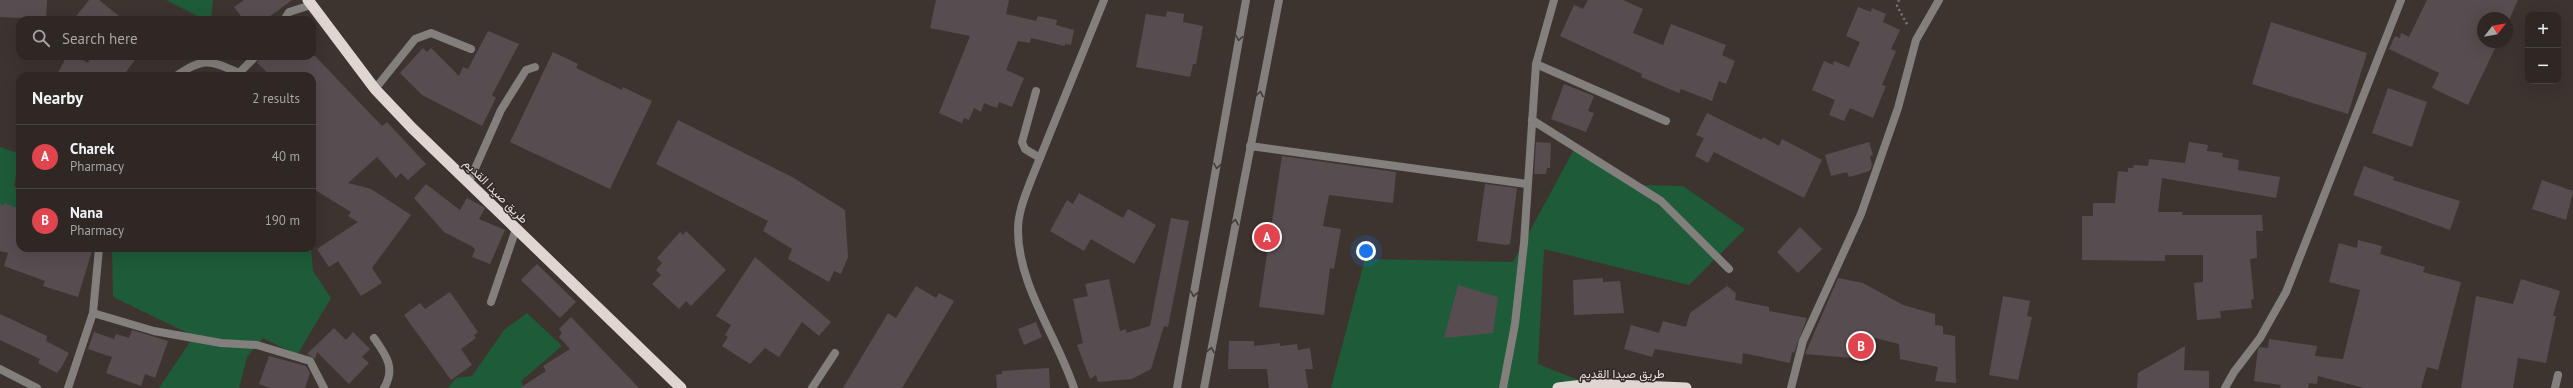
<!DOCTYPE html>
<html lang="en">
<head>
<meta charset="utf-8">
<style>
  :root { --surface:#2e2724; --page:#362f2c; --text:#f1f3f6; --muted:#a7a5a6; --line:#494441; --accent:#6fd360 }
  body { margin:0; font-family:"PT Sans",Vazirmatn,sans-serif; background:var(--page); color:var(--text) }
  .controls { position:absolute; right:12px; top:12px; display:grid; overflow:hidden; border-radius:8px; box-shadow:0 4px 16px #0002 }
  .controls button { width:36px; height:36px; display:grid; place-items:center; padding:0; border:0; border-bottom:1px solid var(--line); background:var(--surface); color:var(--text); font:20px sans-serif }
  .compass { position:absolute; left:2477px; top:12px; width:36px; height:36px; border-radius:50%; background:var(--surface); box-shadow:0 4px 16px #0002; rotate:59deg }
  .you { position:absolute; left:1366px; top:251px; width:14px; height:14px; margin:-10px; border:3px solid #fff; border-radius:50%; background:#1a73e8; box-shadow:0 0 0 6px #1a73e833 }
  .badge { display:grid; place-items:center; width:26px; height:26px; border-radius:50%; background:var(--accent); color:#fff; font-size:13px; font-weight:700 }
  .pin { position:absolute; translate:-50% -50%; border:2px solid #fff; box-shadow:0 1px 4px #0006 }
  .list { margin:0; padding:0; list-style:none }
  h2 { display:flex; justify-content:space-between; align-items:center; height:52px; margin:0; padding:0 16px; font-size:17px }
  h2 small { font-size:13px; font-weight:400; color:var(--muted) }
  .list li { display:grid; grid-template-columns:26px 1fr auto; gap:12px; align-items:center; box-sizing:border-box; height:64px; padding:0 16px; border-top:1px solid var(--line) }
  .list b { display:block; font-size:15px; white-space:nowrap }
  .list p { margin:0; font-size:13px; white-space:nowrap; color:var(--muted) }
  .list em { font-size:13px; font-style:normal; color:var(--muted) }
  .icon { flex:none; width:22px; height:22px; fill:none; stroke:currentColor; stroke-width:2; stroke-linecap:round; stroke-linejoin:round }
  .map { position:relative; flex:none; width:2573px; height:388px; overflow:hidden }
  .search { position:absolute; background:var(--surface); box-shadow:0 4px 16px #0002; left:16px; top:16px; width:300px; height:44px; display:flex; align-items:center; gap:10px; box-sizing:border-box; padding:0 14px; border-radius:12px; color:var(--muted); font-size:15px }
  .panel { position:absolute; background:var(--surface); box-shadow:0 4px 16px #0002; left:16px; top:72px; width:300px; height:180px; border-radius:12px }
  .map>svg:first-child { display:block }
  .green { fill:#1e5b39 }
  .building { fill:#574d51 }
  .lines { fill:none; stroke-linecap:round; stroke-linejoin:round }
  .path { stroke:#7c7470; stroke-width:2.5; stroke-dasharray:2 3; stroke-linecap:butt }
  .service { stroke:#837f7c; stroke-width:8 }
  .minor { stroke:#837f7c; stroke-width:8 }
  .tertiary { stroke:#837f7c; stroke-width:8 }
  .trunk { stroke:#e0d5d0; stroke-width:11 }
  .oneway { stroke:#433b37 }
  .labels { text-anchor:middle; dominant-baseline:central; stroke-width:3; stroke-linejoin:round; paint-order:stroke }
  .street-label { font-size:12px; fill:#e6dfdd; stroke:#332a26 }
</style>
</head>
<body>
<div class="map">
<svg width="2573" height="388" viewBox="0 0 2573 388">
  <rect width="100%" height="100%" fill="#3d3430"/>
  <!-- green -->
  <path class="green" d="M166,0h47l-2,20h-6z
    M1577,144l64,41 42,1 62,43 -56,56 -145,-36 -6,115 60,24h-267l34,-129 148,3z
    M0,147l20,7 -6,32 6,3v27l-20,-8z
    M112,248h199l2,23 18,27 -34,57 -34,-17 -16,19 -8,31h-80l35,-52 -81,-39z
    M527,313l35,33 -41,35 3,7h-76l8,-10 16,-2 32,-46z"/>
  <!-- building -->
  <path class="building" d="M0,0h47l-1,19 -46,-2z
    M89,0h10l25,20h-51z
    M244,0h48l-27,20h-21l-10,-13z
    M936,0h73l-3,14 30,7 2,-5 19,4 -1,5 18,5 -3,15 -6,-1v2l-34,-8 -1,5 -12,-2 -12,29 18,8 -12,29 -13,-5 -2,6 -13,-5 -3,9 -7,-4 -5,12 -5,-2 -2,5 -23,-10 31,-77 -40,-8z
    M1588,0h35l20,9 -10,24 30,12 8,-21 55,21 -4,10 13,6 -9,23 -7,-3 -7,20 -31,-12 -2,4 -38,-16 1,-3 -82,-38 14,-31 9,4z
    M2427,0h91l-11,24v-6h-24v24h15l-30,63 -36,-17 7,-15 -50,-24 6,-13 5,2 1,-5 8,4z
    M1858,7l13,5 1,-4 14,6 -3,8 17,8 -9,19 5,2 -14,34 4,1 -13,32 -23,-10 -6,13 -15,-6 6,-15 -23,-10 12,-29 9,4 1,-4 15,6 11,-25 -14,-6z
    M1167,11l17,3 -1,8 20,4 -7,38h-3l-3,13 -54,-10 10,-53 20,3z
    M2271,22l96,31 -19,61 -96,-30z
    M488,31l31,13 -27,51 4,3 -14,28 -60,-31 -22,-22 23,-25 4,4 4,-4 28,28 4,-9 5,2z
    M553,52l25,12 -2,4 46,22 1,-3 29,14 -42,88 -100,-47z
    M67,56h9l12,7 4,-7h46l-15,20h-67z
    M261,56h54l67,70 5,-4 39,42 -18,16 -7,-7 -5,5 -19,-21 -29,26 23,6 40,26 -39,53 10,15 -21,13 -23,-35 -9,6 -12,-18 41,-27 -10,-6 3,-4 -39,-24v-112h-41l-14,-13z
    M1564,84l30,12 -6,15 6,2 -8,19 -35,-13z
    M2388,88l39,14 -15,45 -40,-14z
    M1707,113l55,27 1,-3 16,9 3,-7 40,21 -18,38 -90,-46 -6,11 -13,-7 9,-18 -8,-3z
    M678,120l114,57 53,33 3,47 -7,17 -7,-3 -5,11 -41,-23 4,-10 -29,-18 5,-10 -112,-57z
    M1536,142l15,1 -1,25h-3l-1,6h-12z
    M1869,142l4,13 -3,1 2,9 -2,6 -21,6 -2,-5 -16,4 -6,-21z
    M2189,142l19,3 -1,6 16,2 -1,4 17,3 -1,10 42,7 -4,21 -114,-20 -4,34h25l-1,3h80l1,16h-7l1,27 -7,1 4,40 -3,1 1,8 -32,3 1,7 -24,2 -3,-37 9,-1v-27h-38v6l-83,-1v-44h11v-13h22l3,-32 10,1v-4h5l1,-3 14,1 1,-7 36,4z
    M1282,156l114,16 -3,31 -64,-8 -6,31 18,3 -7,40 -4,-1 -6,47 -65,-8z
    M2364,166l30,11 -1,3 67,21 -10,29 -97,-35z
    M2542,180l31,11 -7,29 -34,-11z
    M426,184l34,26 7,-12 17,9 1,1 -6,11 26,11 -15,34 -18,-7 3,-7 -2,-3 -29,-15 -30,-34z
    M1485,184l32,4 -7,56 -4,1 -29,-4z
    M1079,193l44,25 5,-9 28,16 -22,39 -43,-25 -7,12 -34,-20 17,-31 6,4z
    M4,203l16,6v39h62l10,3 -14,46 -35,-11 2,-5 -41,-15 4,-13 -8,-2v-47l3,2z
    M1171,218l18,3 -21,106 -4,-1 -13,43 -19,10 -34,3 -2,-7 -6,4 -13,-34 6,-2 -10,-44 15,-3 -3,-12 24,-5 11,52 6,-2v4l24,-7z
    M1800,227l22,22 -24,24 -21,-21z
    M686,231l40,39 -35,36 -5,-5 -7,8 -27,-25 9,-9 -5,-5 6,-7 -5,-5 23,-26 3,3z
    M2358,240l24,6 -2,8 45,13 -2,5 38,10 -23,88 -11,-3 -6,21h-57l-46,-12 -1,8 -8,-1 -1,5h-28l1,-3 -27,-4 4,-32 2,-2 8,1 1,-9 48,7 -2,10 28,3 17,-69 -31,-8 10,-39 18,5z
    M755,257l76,65 -12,14 -17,-14 -23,35 -14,-9 -15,16 -28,-18 6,-9 -3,-2 6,-10 -15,-9z
    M537,264l39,38 -16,16 -39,-38z
    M1603,278v4l17,-1 4,32 -50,2 -1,-35z
    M1838,278l25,5 40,22 32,9v11l8,1v8l12,2 1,47 -21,-2 3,-14 -38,-8 -1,-15 -28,-7 -7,22 -59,-5z
    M2521,279l39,12 -7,25h3l-10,47 -28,-5 -5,30h-52l15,-92 37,8z
    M1458,285l40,12 -5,36 -49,5z
    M916,286l20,12 3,-5 15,8 -52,87h-59l45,-75 8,5z
    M1727,286l9,7 -1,7 34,7v4l38,7 -13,35 -2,-1 -2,11 -47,-10 -1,11 -87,-15 -3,8 -28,-8 7,-24 28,8 4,-12 23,6 4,-14z
    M450,292l28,40 -4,3 2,3 -15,11 11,16 -21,15 -47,-65 16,-12 5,6z
    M2003,296l27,5 -3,15 5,1 -14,63 -29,-5z
    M0,314l47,22 -1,5 23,12 -8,15 -4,5 -19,-10 2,-4 -40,-19z
    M571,317l68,71h-119l26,-17 -3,-5 27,-17 -11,-12 3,-4 -3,-4z
    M1036,322l6,15 -18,8 -6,-16z
    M334,328l12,12 7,-8 17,17 -8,8 7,6 -20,21 -32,-32 -2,7 -8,-5z
    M132,330l36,11 -13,37 -10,-4 -4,12 -35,-13 6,-16 -24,-8 6,-17 20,7 2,-5 13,4z
    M1229,341h25v5l26,-3v3l17,-2 1,6 12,-2 3,21h-8l3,19h-39l-2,-19h-39z
    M2185,346l-1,24 25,1v17h-72l1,-15z
    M269,356l37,10 4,7 -5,15h-35l-11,-4z
    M1049,368l1,20h-53l-1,-13 6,-1v-3z"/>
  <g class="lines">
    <!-- path -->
    <path class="path" d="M1899,0l-2,6 11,20"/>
    <!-- service -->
    <path class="service" d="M1536,64l130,57
      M1036,91l-14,51 3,7 15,9
      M1532,120l129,81 68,68
      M1250,146l277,38
      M469,182l32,-72 25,-40 9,-3"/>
    <!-- minor -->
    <path class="minor" d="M284,20l5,-8 22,-7
      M176,76c28,-19 33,-16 63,-3l17,-17
      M375,89l40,-50 16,-6 40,16
      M491,302l25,-73
      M93,313l61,18 67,12 36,2 53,16 14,27
      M374,338c12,17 22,30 10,50
      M0,369l37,19
      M68,388l25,-75 6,-65
      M812,388l23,-35
      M1074,388c-17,-52 -56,-102 -56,-158 0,-18 7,-34 13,-50l73,-180
      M1503,388l12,-64 9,-81 12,-179 18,-64
      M1791,388l12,-47 58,-127 37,-106 18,-68 23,-40
      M2225,388l9,-16 26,-34 26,-46 115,-292
      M2555,388l3,-13"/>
    <!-- tertiary -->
    <path class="tertiary" d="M1177,388l69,-388
      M1204,388l75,-388"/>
    <!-- trunk -->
    <path class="trunk" d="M308,0l67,89 37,39 269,260
      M1558,388l34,-4 94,4"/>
  </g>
  <!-- one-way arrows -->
  <defs><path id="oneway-chevron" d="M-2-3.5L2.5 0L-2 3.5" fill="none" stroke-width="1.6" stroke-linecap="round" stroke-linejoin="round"/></defs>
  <g class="oneway">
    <use href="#oneway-chevron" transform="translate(1239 38) rotate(100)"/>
    <use href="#oneway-chevron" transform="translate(1260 94) rotate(-79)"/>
    <use href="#oneway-chevron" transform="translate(1217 166) rotate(100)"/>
    <use href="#oneway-chevron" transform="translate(1235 222) rotate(-79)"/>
    <use href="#oneway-chevron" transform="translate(1194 294) rotate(100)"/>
    <use href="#oneway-chevron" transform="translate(1211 350) rotate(-79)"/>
  </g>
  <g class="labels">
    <!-- street labels -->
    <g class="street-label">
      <text transform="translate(496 191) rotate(45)">طريق صيدا القديم</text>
      <text x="1622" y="373">طريق صيدا القديم</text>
    </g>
  </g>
</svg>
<div class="controls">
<button>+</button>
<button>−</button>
</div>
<svg class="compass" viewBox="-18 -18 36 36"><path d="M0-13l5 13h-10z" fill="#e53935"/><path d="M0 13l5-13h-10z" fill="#a7a5a6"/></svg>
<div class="you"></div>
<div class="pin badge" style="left:1267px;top:237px;background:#e0444e">A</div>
<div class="pin badge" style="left:1861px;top:346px;background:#e0444e">B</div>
<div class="search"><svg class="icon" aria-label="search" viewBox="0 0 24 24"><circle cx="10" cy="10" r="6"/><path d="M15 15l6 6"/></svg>Search here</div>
<section class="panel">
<h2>Nearby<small>2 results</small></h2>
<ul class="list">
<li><span class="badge" style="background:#e0444e">A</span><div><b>Charek</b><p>Pharmacy</p></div><em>40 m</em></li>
<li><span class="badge" style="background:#e0444e">B</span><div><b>Nana</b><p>Pharmacy</p></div><em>190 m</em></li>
</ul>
</section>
</div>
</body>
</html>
